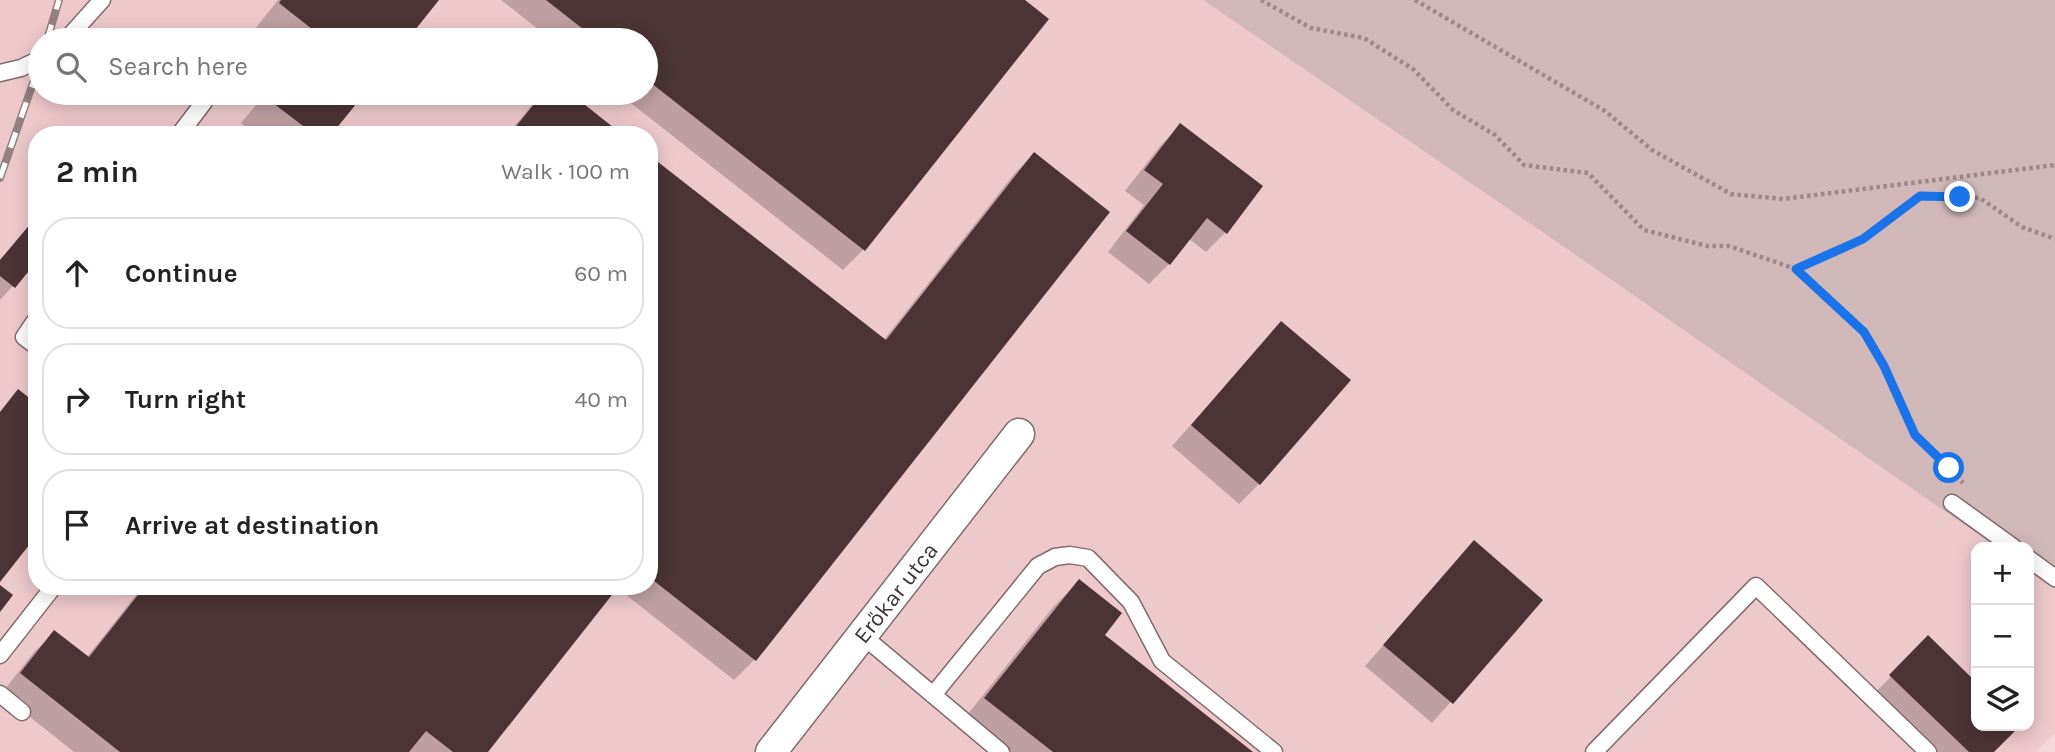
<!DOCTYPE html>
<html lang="en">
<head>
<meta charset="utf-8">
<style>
  :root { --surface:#fff; --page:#f2f2f2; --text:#222; --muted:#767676; --line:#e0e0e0 }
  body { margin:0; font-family:Karla,sans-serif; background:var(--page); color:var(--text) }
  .controls { position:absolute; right:21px; bottom:21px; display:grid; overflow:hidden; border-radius:14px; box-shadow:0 4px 18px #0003 }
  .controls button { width:63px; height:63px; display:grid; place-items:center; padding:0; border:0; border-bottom:2px solid var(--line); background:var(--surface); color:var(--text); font:35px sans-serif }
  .stop { position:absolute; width:21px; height:21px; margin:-16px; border:5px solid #1a73e8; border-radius:50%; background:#fff }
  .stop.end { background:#1a73e8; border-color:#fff; box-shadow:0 2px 7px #0008 }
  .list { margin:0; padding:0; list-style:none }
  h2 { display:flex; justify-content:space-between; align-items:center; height:91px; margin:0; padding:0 28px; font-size:30px }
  h2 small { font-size:23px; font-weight:400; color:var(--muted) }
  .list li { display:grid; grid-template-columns:46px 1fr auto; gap:21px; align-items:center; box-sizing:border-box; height:112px; margin:0 14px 14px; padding:0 14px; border:2px solid var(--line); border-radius:28px }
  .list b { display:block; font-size:26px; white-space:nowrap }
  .list em { font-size:23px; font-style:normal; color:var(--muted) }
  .icon { flex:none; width:38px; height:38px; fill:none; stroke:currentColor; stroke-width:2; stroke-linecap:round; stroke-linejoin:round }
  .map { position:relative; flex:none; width:2055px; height:752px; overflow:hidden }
  .search { position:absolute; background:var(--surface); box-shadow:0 4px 18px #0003; left:28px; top:28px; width:630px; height:77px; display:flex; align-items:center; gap:18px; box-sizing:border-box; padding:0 24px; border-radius:38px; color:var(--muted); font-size:26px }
  .panel { position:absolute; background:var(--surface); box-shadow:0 4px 18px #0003; left:28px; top:126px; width:630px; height:469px; border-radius:28px }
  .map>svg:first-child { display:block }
  .built { fill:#eec9cc; fill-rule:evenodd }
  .green { fill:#d0b8b9 }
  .shadow { fill:#0003 }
  .building { fill:#4b3436 }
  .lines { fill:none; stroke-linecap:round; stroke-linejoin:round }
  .service-casing { stroke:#836a6c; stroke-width:19 }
  .minor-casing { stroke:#836a6c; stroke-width:33 }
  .path { stroke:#9c8789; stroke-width:4.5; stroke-dasharray:3.5 3.5; stroke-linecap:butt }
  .service { stroke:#fff; stroke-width:16 }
  .minor { stroke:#fff; stroke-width:30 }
  .rail-casing { stroke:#938081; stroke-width:8 }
  .rail { stroke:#fff; stroke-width:5; stroke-dasharray:16; stroke-linecap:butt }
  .route { stroke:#1a73e8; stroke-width:9 }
  .labels { text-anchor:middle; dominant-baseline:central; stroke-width:7; stroke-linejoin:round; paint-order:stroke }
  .street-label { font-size:23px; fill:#403536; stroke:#fff }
</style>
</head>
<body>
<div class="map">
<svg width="2055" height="752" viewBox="0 0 2055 752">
  <rect width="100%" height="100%" fill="#f5d8da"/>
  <!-- built -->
  <path class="built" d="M0,0h1203l367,251 426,296h-20v179h53v-156l26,18v145l-19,19h-2036zM40,40h606v53h-606zM37,135h612v451h-612z"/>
  <!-- green -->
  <path class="green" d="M1203,0h852v588l-26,-18v-23h-33l-426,-296z"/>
  <!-- shadow -->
  <path class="shadow" d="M278,0h159l-32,40h-136l-14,-11z
    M501,0h521l24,19 -183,231 -20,20 -225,-177h28v-53h-94z
    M266,93h96l-34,42h-71l-16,-12z
    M542,93h25l54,42h-114z
    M1180,126l46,106 -20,20 -17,-13 -20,25 -20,20 -41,-32 36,-47 -19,-14 35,-45z
    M1034,154l73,58 -353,448 -20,20 -118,-93 -130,165h-412l-73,-58 33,-42 21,-20 32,25 56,-71h506v-429l234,184 131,-167z
    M37,218l-24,68 -13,14v-40z
    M1281,323l-22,161 -20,20 -67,-58z
    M1474,543l67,57 -109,123 -67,-57z
    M1079,581l23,54 148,117h-254l-36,-28 94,-118z
    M1928,638l48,46v42h41l-25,26h-64l-57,-55z"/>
  <!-- building -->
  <path class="building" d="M281,0h158l-32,40h-96l6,-7 -38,-30z
    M546,0h479l24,19 -184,232 -219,-172v-39h-49z
    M269,93h96l-34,42h-16l-50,-38z
    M543,93h27l53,42h-114z
    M1180,123l83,63 -36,48 -20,-16 -37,47 -44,-34 37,-47 -19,-14z
    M1034,152l76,60 -354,449 -107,-84v-422l237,185z
    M37,216v45l-22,27 -15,-12v-16z
    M1281,321l70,59 -91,105 -69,-60z
    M18,389l19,15v131l-37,47v-170z
    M1474,540l69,60 -90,104 -70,-59z
    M1079,579l43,34 -17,22 148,117h-200l-69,-54z
    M0,585l13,10 -13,17z
    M145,586h474l-131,166h-35l-27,-21 -17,21h-289l-100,-79 34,-43 35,27z
    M1928,635l48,47v44h44l-26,26h-25l-80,-77z"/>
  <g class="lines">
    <!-- service casing -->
    <g class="service-casing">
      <path id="service" d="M66,40l36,-40
        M0,73l21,-5 19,-9
        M179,135l25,-33
        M37,318l-13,19 13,10
        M1952,503l61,44
        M2029,559l26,19
        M863,636l138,116
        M0,655l54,-69
        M0,694l22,18
        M933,695l105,-129 17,-9 15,-2 18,3 43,44 31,59 112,91
        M1594,752l162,-166 172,166"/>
    </g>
    <!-- minor casing -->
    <g class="minor-casing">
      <path id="minor" d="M771,752l248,-318"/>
    </g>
    <!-- path -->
    <path class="path" d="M1261,0l50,28 53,10 49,31 40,41 42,25 29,30 64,8 56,57 63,16h22l67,23 67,-30 57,-43 60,2 42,29 33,12
      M1415,0l190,111 47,39 79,44 52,5 272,-34
      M1796,269l68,63 20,34 31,69 48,48"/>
    <!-- service -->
    <use href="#service" class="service"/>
    <!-- minor -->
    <use href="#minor" class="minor"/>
    <!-- rail casing -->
    <g class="rail-casing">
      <path id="rail" d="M47,40l12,-40
        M0,178l40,-115"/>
    </g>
    <!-- rail -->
    <use href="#rail" class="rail"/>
  </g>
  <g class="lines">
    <!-- route -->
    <path class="route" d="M1949,468l-34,-33 -31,-69 -20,-34 -68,-63 67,-30 57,-43 40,1"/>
  </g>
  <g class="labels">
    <!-- street labels -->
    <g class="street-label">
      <text transform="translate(896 593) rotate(-52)">Erőkar utca</text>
    </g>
  </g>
</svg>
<div class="controls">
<button>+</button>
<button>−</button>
<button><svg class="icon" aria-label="layers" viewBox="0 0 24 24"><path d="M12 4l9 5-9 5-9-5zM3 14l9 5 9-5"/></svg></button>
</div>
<div class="stop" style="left:1949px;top:468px"></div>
<div class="stop end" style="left:1960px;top:197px"></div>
<div class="search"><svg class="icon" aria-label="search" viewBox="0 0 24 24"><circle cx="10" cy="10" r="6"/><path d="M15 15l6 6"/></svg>Search here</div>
<section class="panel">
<h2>2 min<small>Walk · 100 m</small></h2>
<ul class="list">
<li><svg class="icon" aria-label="ahead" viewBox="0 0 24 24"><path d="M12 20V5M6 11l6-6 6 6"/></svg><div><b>Continue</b></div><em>60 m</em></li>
<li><svg class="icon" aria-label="right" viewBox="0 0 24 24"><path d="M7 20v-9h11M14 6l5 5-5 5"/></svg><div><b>Turn right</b></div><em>40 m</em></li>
<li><svg class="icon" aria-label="arrive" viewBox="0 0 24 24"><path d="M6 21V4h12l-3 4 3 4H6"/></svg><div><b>Arrive at destination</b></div></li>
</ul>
</section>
</div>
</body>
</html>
